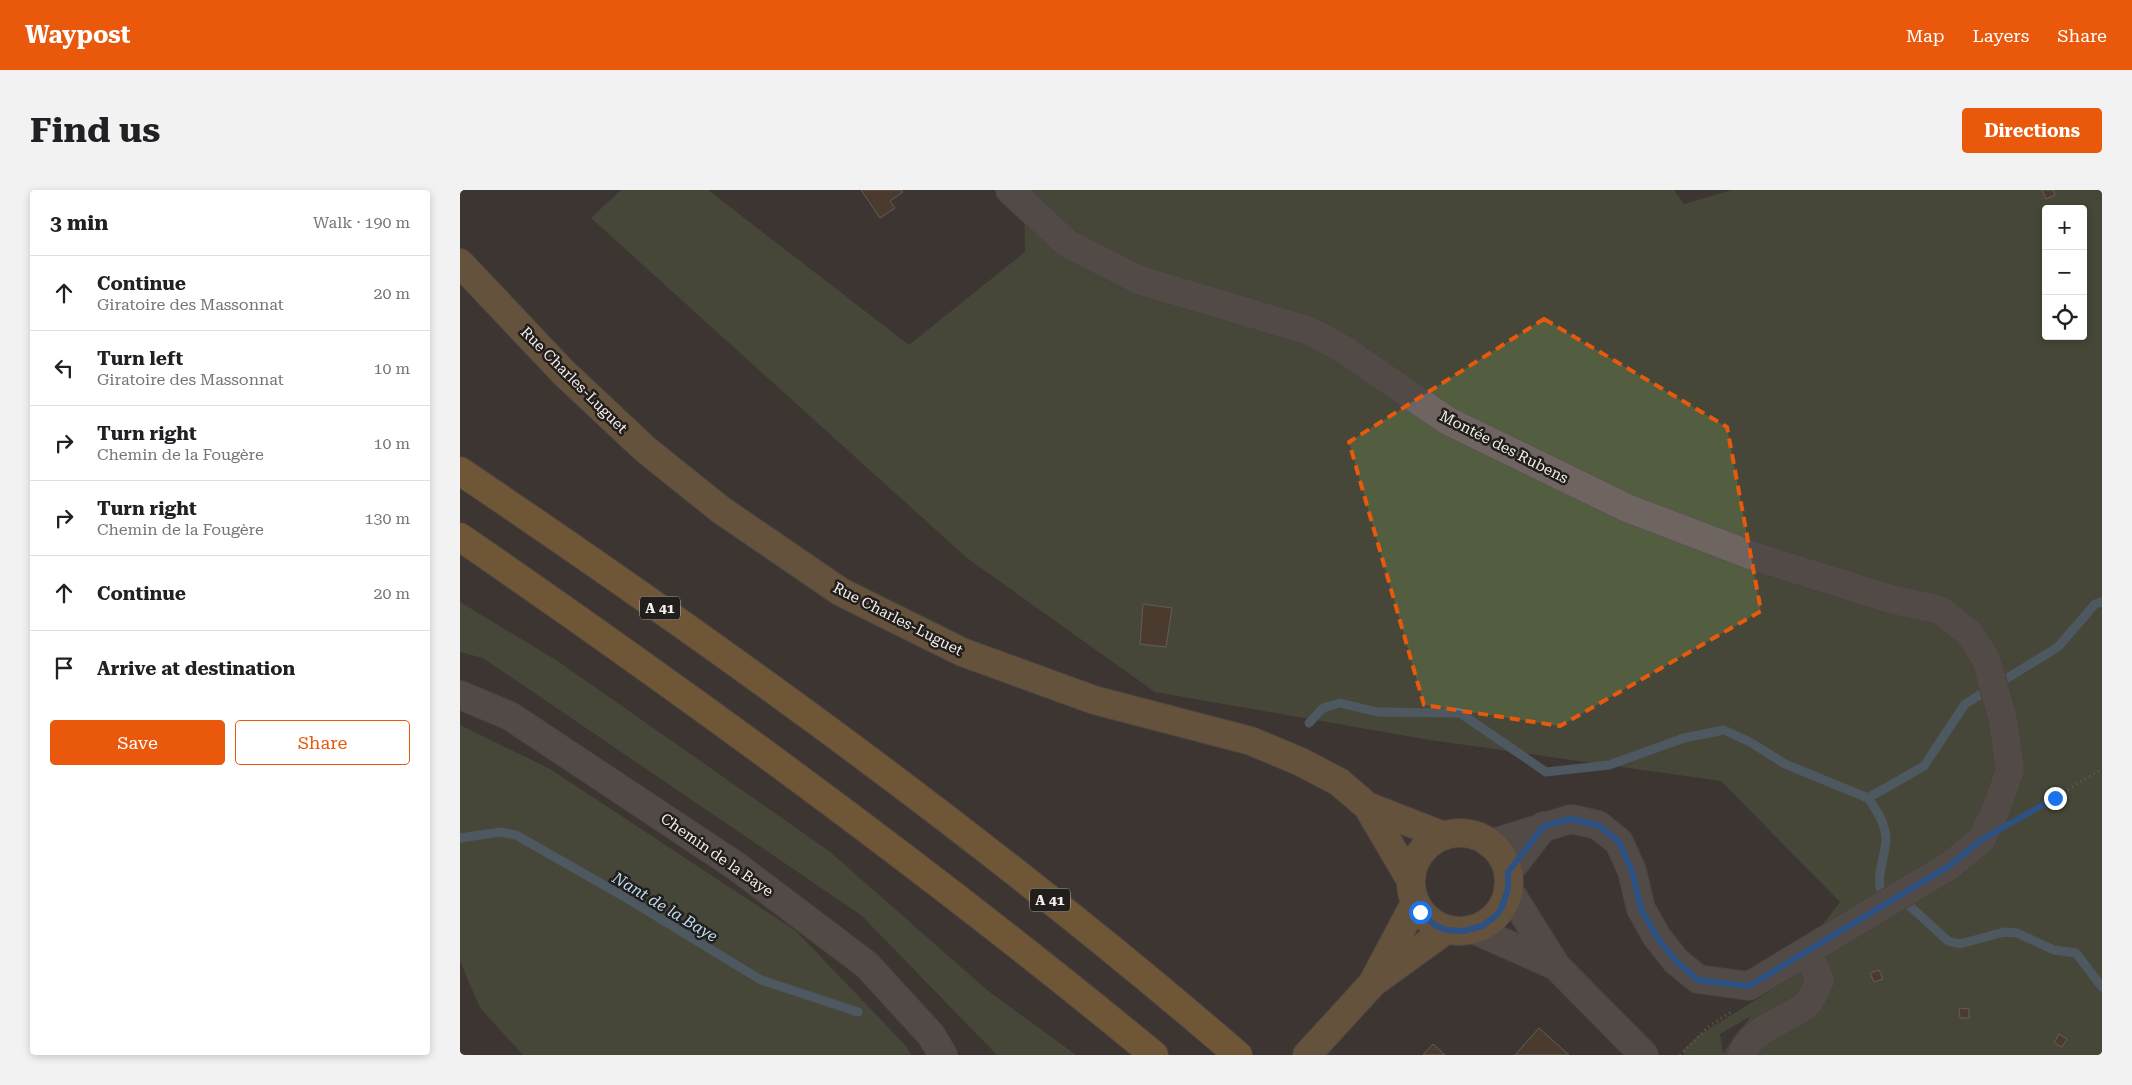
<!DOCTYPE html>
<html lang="en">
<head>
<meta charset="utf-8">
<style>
  :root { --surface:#fff; --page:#f2f2f2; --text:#202124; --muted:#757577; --line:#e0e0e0; --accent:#ea580c }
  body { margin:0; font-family:"Roboto Serif",serif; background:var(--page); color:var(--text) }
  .controls { position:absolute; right:15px; top:15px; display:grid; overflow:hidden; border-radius:5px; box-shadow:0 2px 8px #0003 }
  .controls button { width:45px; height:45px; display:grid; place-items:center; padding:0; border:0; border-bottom:1px solid var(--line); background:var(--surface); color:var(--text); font:25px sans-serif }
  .stop { position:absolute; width:15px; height:15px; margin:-11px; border:4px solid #1a73e8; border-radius:50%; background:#fff }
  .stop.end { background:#1a73e8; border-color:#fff; box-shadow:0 1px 5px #0008 }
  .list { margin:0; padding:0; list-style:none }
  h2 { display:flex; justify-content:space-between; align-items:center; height:65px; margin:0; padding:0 20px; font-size:21px }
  h2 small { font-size:16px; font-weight:400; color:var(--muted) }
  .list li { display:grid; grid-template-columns:32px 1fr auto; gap:15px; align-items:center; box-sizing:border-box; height:75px; padding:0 20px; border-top:1px solid var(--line) }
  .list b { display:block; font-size:19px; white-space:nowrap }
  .list p { margin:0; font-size:16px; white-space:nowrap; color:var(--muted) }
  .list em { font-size:16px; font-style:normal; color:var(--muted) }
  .actions { display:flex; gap:10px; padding:15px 20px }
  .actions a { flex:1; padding:11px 0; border:1px solid var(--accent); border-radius:5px; text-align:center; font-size:18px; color:var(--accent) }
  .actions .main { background:var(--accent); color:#fff }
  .icon { flex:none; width:28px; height:28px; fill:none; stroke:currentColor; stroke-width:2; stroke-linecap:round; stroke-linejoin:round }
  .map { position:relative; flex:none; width:1642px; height:865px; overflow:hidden; border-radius:5px }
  header { display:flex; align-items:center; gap:30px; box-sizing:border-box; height:70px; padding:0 25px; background:var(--accent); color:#fff }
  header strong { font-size:24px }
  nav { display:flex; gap:28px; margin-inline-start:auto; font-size:18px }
  .intro { display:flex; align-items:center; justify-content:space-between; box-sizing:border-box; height:120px; padding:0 30px }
  h1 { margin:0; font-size:35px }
  .button { padding:12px 22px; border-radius:5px; background:var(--accent); color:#fff; font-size:18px; font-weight:700 }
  main { display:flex; gap:30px; padding:0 30px }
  aside { flex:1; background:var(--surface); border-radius:5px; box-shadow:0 2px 8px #0003 }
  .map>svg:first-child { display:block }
  .green { fill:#535e40; fill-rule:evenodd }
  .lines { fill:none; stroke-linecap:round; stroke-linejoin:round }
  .stream { stroke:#62839c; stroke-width:9 }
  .building { fill:#5e442a; stroke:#948c85 }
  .minor-casing { stroke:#5a5350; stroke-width:30 }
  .major-casing { stroke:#5a5350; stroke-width:30 }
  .highway-casing { stroke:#5a5350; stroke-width:30 }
  .path { stroke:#8e8784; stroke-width:3; stroke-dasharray:1 4; stroke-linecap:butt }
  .minor { stroke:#6e6560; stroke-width:28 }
  .major { stroke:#94754b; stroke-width:28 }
  .highway { stroke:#ae7f3d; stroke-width:28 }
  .route { stroke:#1a73e8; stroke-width:6 }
  .marked { fill:none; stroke:#e8590c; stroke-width:4; stroke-dasharray:10 6; stroke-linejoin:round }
  .labels { text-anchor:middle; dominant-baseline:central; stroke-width:5; stroke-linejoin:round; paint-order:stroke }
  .shield { fill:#211e1c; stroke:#b5b0ae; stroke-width:1 }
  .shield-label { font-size:14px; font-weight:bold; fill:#f4eeec }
  .street-label { font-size:15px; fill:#f4eeec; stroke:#211e1c }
  .water-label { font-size:16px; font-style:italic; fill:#bcdef7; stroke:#211e1c }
</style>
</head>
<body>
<header>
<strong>Waypost</strong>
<nav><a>Map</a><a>Layers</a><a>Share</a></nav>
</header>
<div class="intro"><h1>Find us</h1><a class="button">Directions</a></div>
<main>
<aside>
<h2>3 min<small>Walk · 190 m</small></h2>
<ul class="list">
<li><svg class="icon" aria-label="ahead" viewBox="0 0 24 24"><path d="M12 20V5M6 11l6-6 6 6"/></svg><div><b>Continue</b><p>Giratoire des Massonnat</p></div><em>20 m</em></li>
<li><svg class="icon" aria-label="left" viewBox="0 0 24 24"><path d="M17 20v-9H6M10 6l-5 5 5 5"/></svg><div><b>Turn left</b><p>Giratoire des Massonnat</p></div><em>10 m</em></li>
<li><svg class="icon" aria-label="right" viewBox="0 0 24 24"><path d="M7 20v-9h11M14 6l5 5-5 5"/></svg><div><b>Turn right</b><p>Chemin de la Fougère</p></div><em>10 m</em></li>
<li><svg class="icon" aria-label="right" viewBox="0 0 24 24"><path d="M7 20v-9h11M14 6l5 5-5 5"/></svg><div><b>Turn right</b><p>Chemin de la Fougère</p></div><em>130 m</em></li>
<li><svg class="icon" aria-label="ahead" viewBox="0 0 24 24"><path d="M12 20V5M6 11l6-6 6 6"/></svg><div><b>Continue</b></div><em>20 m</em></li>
<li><svg class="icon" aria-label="arrive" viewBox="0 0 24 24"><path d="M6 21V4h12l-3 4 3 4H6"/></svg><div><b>Arrive at destination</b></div></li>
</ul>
<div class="actions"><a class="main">Save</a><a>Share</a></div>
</aside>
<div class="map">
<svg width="1642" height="865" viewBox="0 0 1642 865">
  <rect width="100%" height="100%" fill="#3d3531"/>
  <!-- green -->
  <path class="green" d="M161,0h87l201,155 116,-93 -1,-62h650l10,14 48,-14h370v865h-418l-1,-5 16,-15 73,-45 68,-88 -119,-121 -291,-41 -275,-48 -188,-134 -376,-340zM1586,19h37v127h-37zM1291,826l-28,37 -3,-19z
    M0,412l99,60 270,189 158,139 89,65h-79l-136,-140 -378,-257 -23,-6z
    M0,535l90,44 246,162 110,115 5,9h-388l-43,-47 -20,-47z"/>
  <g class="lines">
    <!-- stream -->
    <path class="stream" d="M849,533l14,-15 17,-5 37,9 83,1 86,59 63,-7 75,-27 40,-8 26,12 35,22 83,34 56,-32 41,-62 93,-57 37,-43 7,-2
      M1408,608c9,13 18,26 18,42 -1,19 -14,44 0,60
      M0,648l40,-6 16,3 107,61 138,84 97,32
      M1439,714l12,3 37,34 12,3 44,-12 13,1 37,17 22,3 26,34"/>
  </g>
  <!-- building -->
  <path class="building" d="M401,0h40l2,2 -13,9 5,7 -15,10z
    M1582,0h11l2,5 -9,4z
    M683,414l29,4 -6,39 -26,-3z
    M1419,780l4,9 -9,3 -4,-9z
    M1499,818l10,1v9h-9z
    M1079,838l30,27h-54z
    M1599,844l8,5 -5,8 -8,-4z
    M973,854l12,11h-22z"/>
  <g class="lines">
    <!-- minor casing -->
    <g class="minor-casing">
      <path id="minor" d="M550,0l58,54 71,36 171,51 33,18 105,72 179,87 126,48 141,44 46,10 29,23 17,26 17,61 7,50 -14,40 -15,30 -32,26 -200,120 -51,-7 -22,-18 -19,-24 -16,-28 -9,-38 -13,-29 -21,-17 -27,-6 -81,25
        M0,505l50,21 226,150 131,99 64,70 12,20
        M1048,682l36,-46
        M1048,699l48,77 88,89
        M1013,739l83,37
        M1282,865c5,-24 47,-36 64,-50 6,-5 10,-17 14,-24l-12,-29"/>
    </g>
    <!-- major casing -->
    <g class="major-casing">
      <path id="major" d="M0,73l103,109 82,77 76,61 120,82 121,60 132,48 157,41 50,21 38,20 28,24 77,30
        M907,616l43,73
        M951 692a49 49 0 1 1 98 0a49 49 0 1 1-98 0Z
        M917,790l69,-50
        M847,865l65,-71 43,-81"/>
    </g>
    <!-- highway casing -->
    <g class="highway-casing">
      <path id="highway" d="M0,281c268,181 532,372 778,584
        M0,347c238,164 471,334 694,518"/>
    </g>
    <!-- path -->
    <path class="path" d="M1565,625l77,-46
      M1220,865l28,-28 23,-15"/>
    <!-- minor -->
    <use href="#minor" class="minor"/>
    <!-- major -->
    <use href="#major" class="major"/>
    <!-- highway -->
    <use href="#highway" class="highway"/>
  </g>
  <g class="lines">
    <!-- route -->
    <path class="route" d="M960,722l16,14 10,4 18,1 18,-5 15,-11 5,-8 6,-18v-17l36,-46 27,-7 27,6 21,17 13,29 9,38 16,28 19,24 22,19 51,6 200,-120 32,-26 74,-42"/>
  </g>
  <!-- marked area -->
  <path d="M0 0H1642V865H0ZM1084,129l183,108 34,184 -201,115 -136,-21 -75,-263z" fill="#3d3531" fill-opacity=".55" fill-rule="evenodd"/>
  <path class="marked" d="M1084,129l183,108 34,184 -201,115 -136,-21 -75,-263z"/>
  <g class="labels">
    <!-- shield labels -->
    <g class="shield">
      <rect x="180" y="406.5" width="40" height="23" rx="4"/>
      <rect x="570" y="698.5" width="40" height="23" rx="4"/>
    </g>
    <g class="shield-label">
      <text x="200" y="418">A 41</text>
      <text x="590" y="710">A 41</text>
    </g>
    <!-- street labels -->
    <g class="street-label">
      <text transform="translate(114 190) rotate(45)">Rue Charles-Luguet</text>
      <text transform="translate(1044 257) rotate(27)">Montée des Rubens</text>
      <text transform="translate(438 429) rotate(27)">Rue Charles-Luguet</text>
      <text transform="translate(257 665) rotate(35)">Chemin de la Baye</text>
    </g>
    <!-- water labels -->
    <g class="water-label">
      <text transform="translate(205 717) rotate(31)">Nant de la Baye</text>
    </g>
  </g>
</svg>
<div class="controls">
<button>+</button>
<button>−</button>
<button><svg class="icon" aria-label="locate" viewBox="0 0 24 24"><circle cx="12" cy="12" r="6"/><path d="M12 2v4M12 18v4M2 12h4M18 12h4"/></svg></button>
</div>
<div class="stop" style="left:960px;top:722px"></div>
<div class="stop end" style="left:1595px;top:608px"></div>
</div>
</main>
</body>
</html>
